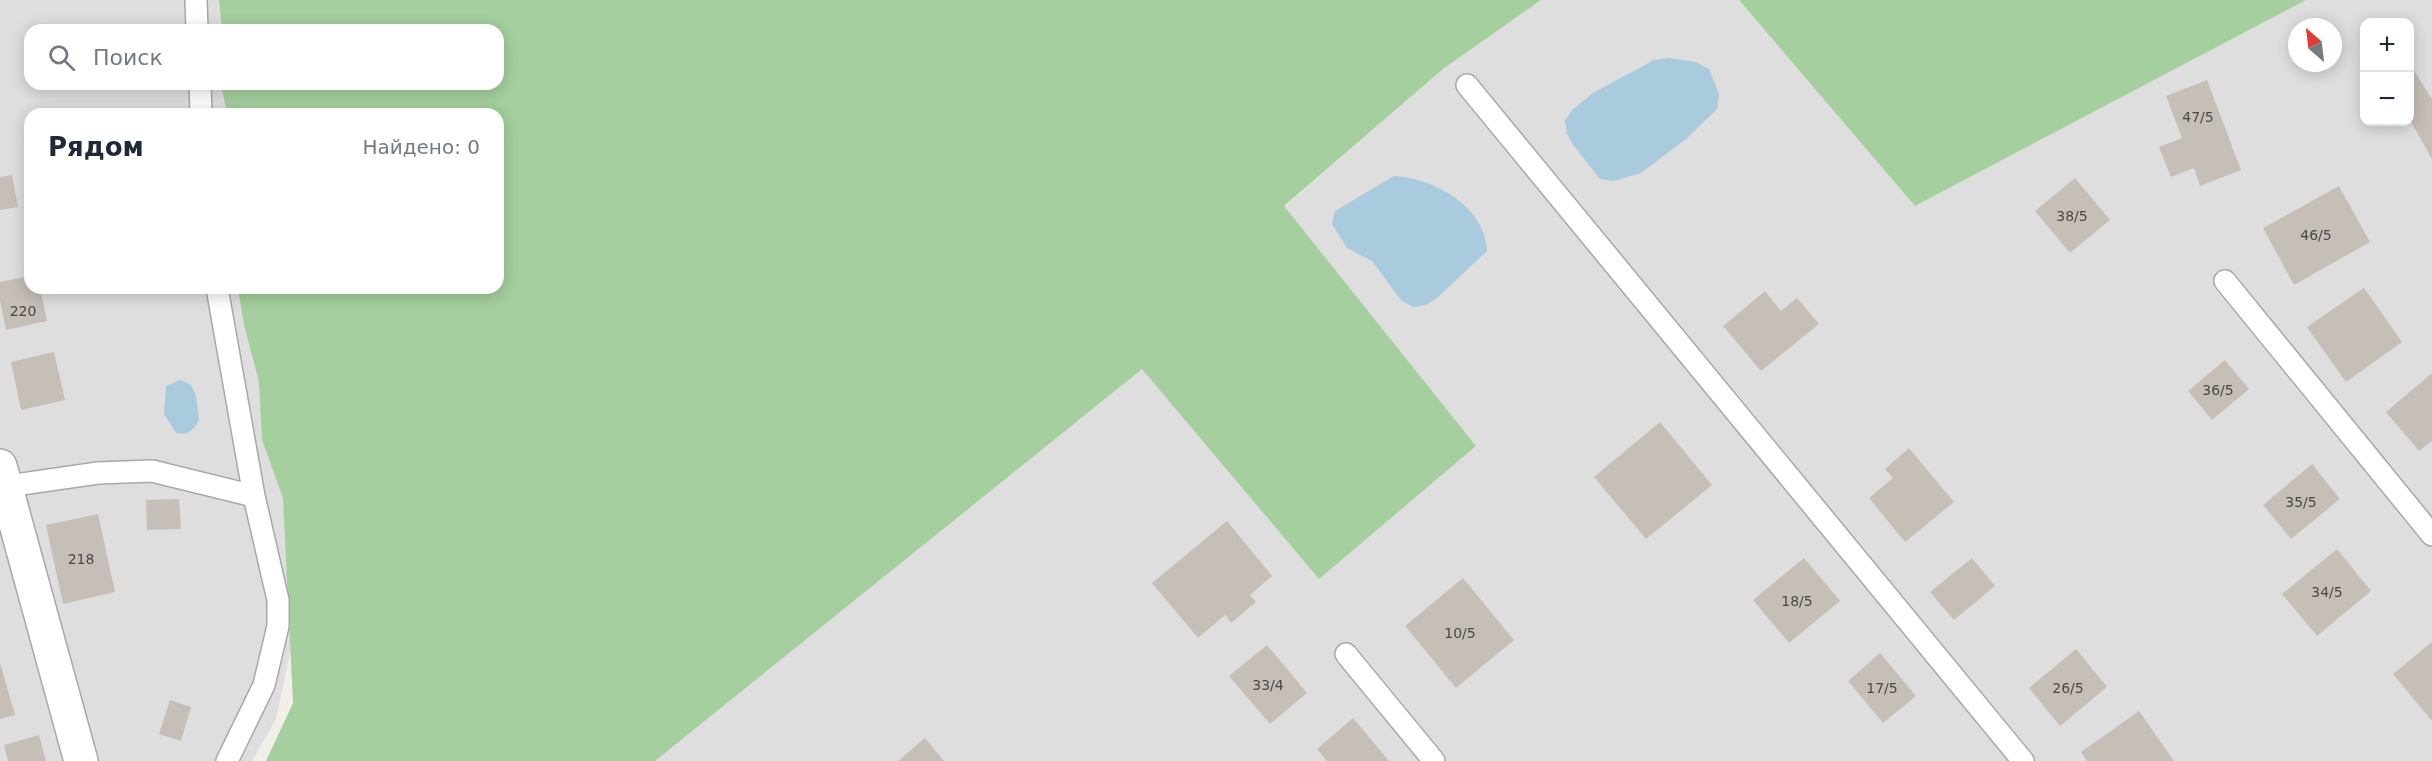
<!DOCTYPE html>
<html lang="ru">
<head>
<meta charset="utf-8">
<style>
  :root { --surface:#fff; --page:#f6f6f7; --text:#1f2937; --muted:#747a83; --line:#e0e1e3 }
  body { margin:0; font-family:"DejaVu Sans",sans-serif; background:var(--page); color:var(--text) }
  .controls { position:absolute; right:18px; top:18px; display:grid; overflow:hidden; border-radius:12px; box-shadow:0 3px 15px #0003 }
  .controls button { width:54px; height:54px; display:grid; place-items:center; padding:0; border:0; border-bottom:2px solid var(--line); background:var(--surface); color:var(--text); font:30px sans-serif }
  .compass { position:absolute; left:2288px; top:18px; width:54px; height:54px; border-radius:50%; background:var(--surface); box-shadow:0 3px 15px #0003; rotate:332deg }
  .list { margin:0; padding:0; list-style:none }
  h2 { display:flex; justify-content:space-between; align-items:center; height:78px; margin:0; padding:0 24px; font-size:26px }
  h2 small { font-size:20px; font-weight:400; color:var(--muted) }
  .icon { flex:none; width:33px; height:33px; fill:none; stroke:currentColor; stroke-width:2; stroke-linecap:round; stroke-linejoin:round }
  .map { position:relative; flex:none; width:2432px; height:761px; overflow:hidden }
  .search { position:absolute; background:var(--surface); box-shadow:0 3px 15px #0003; left:24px; top:24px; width:480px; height:66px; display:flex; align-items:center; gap:15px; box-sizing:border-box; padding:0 21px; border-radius:18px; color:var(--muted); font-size:22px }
  .panel { position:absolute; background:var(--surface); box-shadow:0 3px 15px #0003; left:24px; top:108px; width:480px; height:186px; border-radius:18px }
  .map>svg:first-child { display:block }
  .residential { fill:#dfdede; fill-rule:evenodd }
  .forest { fill:#a5cf9e }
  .water { fill:#aacadd }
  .building { fill:#c6bfb7 }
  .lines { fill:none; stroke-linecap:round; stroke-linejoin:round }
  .service-casing { stroke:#a8a8a8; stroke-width:24 }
  .minor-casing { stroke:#a8a8a8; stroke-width:36 }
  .service { stroke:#fff; stroke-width:21 }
  .minor { stroke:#fff; stroke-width:33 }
  .labels { text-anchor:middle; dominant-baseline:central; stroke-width:6; stroke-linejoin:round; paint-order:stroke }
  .number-label { font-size:14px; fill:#4a4846 }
</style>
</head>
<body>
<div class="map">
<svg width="2432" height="761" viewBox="0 0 2432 761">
  <rect width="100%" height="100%" fill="#f1efe8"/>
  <!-- residential -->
  <path class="residential" d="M0,0h232l3,30h-205v54h209l2,30h-211v174h225l45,317 -24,114 -24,42h-252z
    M1541,0h198l176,206 391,-206h126v761h-1777l487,-393 177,210 157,-132 -192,-239 159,-138zM2364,22h46v100h-46zM2297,27h36v36h-36z"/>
  <!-- forest -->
  <path class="forest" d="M219,0h1322l-98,69 -159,137 192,240 -157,133 -177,-210 -487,392h-389l27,-58 -10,-205 -21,-58 -3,-58 -15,-57 -6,-37h260v-174h-271l-6,-30h277v-54h-276z
    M1739,0h567l-391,206z"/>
  <!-- water -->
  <path class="water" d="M1669,58l27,4 13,7 10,25 -2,15 -31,30 -45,34 -27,8 -14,-2 -26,-33 -7,-12 -2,-13 7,-11 21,-17 61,-33z
    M1394,176c40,2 92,31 93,75l-50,47 -11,7 -13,2 -12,-7 -29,-39 -25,-13 -15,-24 3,-13z
    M180,380l10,4 6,11 3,25c-6,11 -10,15 -23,13l-12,-19 2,-28z"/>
  <!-- building -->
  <path class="building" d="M2413,69l19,30v60l-22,-39v-49z
    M2207,80l34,90 -41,16 -6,-18 -23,9 -12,-30 23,-9 -16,-42z
    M12,175l6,32 -18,3v-33z
    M2075,178l35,42 -40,33 -35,-42z
    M2339,186l31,56 -76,43 -31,-57z
    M30,276v12h10l7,33 -41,9 -6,-29v-19z
    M2364,288l38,54 -56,40 -39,-55z
    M1765,291l16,20 16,-13 22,26 -58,47 -38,-45z
    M54,352l11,48 -44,10 -10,-48z
    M2225,360l24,29 -37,31 -24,-29z
    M2432,373v68l-13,10 -33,-39z
    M1660,422l52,63 -66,54 -52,-62z
    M1909,448l45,54 -49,40 -36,-44 24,-20 -8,-9z
    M2312,464l28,35 -49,40 -28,-34z
    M179,499l2,30 -34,1 -1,-30z
    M98,514l17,78 -52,12 -17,-79z
    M1227,521l45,55 -22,19 6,7 -25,21 -6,-8 -27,23 -46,-55z
    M2337,549l34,42 -54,45 -35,-42z
    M1804,558l36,43 -51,42 -36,-43z
    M1972,558l23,28 -41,34 -24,-28z
    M1463,578l51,62 -58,48 -51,-62z
    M2432,642v79l-39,-47z
    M1267,645l40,48 -37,31 -41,-48z
    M2076,649l31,38 -47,39 -31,-38z
    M1880,653l36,43 -33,27 -35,-42z
    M0,663l15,52 -15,4z
    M170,700l21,7 -10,34 -22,-7z
    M2139,711l35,50h-87l-6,-9z
    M1353,718l36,43h-62l-10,-12z
    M39,735l7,26h-38l-4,-16z
    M925,738l19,23h-46z"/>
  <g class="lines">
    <!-- service casing -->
    <g class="service-casing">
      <path id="service" d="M196,0l1,30
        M200,84l1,30
        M1467,85l556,676
        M2225,281l207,254
        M217,288l37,208 24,104v26l-14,59 -37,76
        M0,487l98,-14 54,-2 102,25
        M1346,654l88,107"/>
    </g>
    <!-- minor casing -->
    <g class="minor-casing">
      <path id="minor" d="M0,466l81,295"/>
    </g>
    <!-- service -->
    <use href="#service" class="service"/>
    <!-- minor -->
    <use href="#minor" class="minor"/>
  </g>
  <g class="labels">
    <!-- number labels -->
    <g class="number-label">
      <text x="2198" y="117">47/5</text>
      <text x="2072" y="216">38/5</text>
      <text x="2316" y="235">46/5</text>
      <text x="23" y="311">220</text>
      <text x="2218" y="390">36/5</text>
      <text x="2301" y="502">35/5</text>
      <text x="81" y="559">218</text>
      <text x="2327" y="592">34/5</text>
      <text x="1797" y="601">18/5</text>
      <text x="1460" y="633">10/5</text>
      <text x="1268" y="685">33/4</text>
      <text x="1882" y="688">17/5</text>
      <text x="2068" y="688">26/5</text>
    </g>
  </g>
</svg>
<div class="controls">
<button>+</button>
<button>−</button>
</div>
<svg class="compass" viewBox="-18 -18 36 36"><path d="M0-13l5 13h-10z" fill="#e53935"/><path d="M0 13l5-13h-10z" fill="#747a83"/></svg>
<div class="search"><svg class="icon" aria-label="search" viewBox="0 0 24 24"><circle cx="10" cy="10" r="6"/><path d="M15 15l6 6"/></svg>Поиск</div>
<section class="panel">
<h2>Рядом<small>Найдено: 0</small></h2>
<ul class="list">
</ul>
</section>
</div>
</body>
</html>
